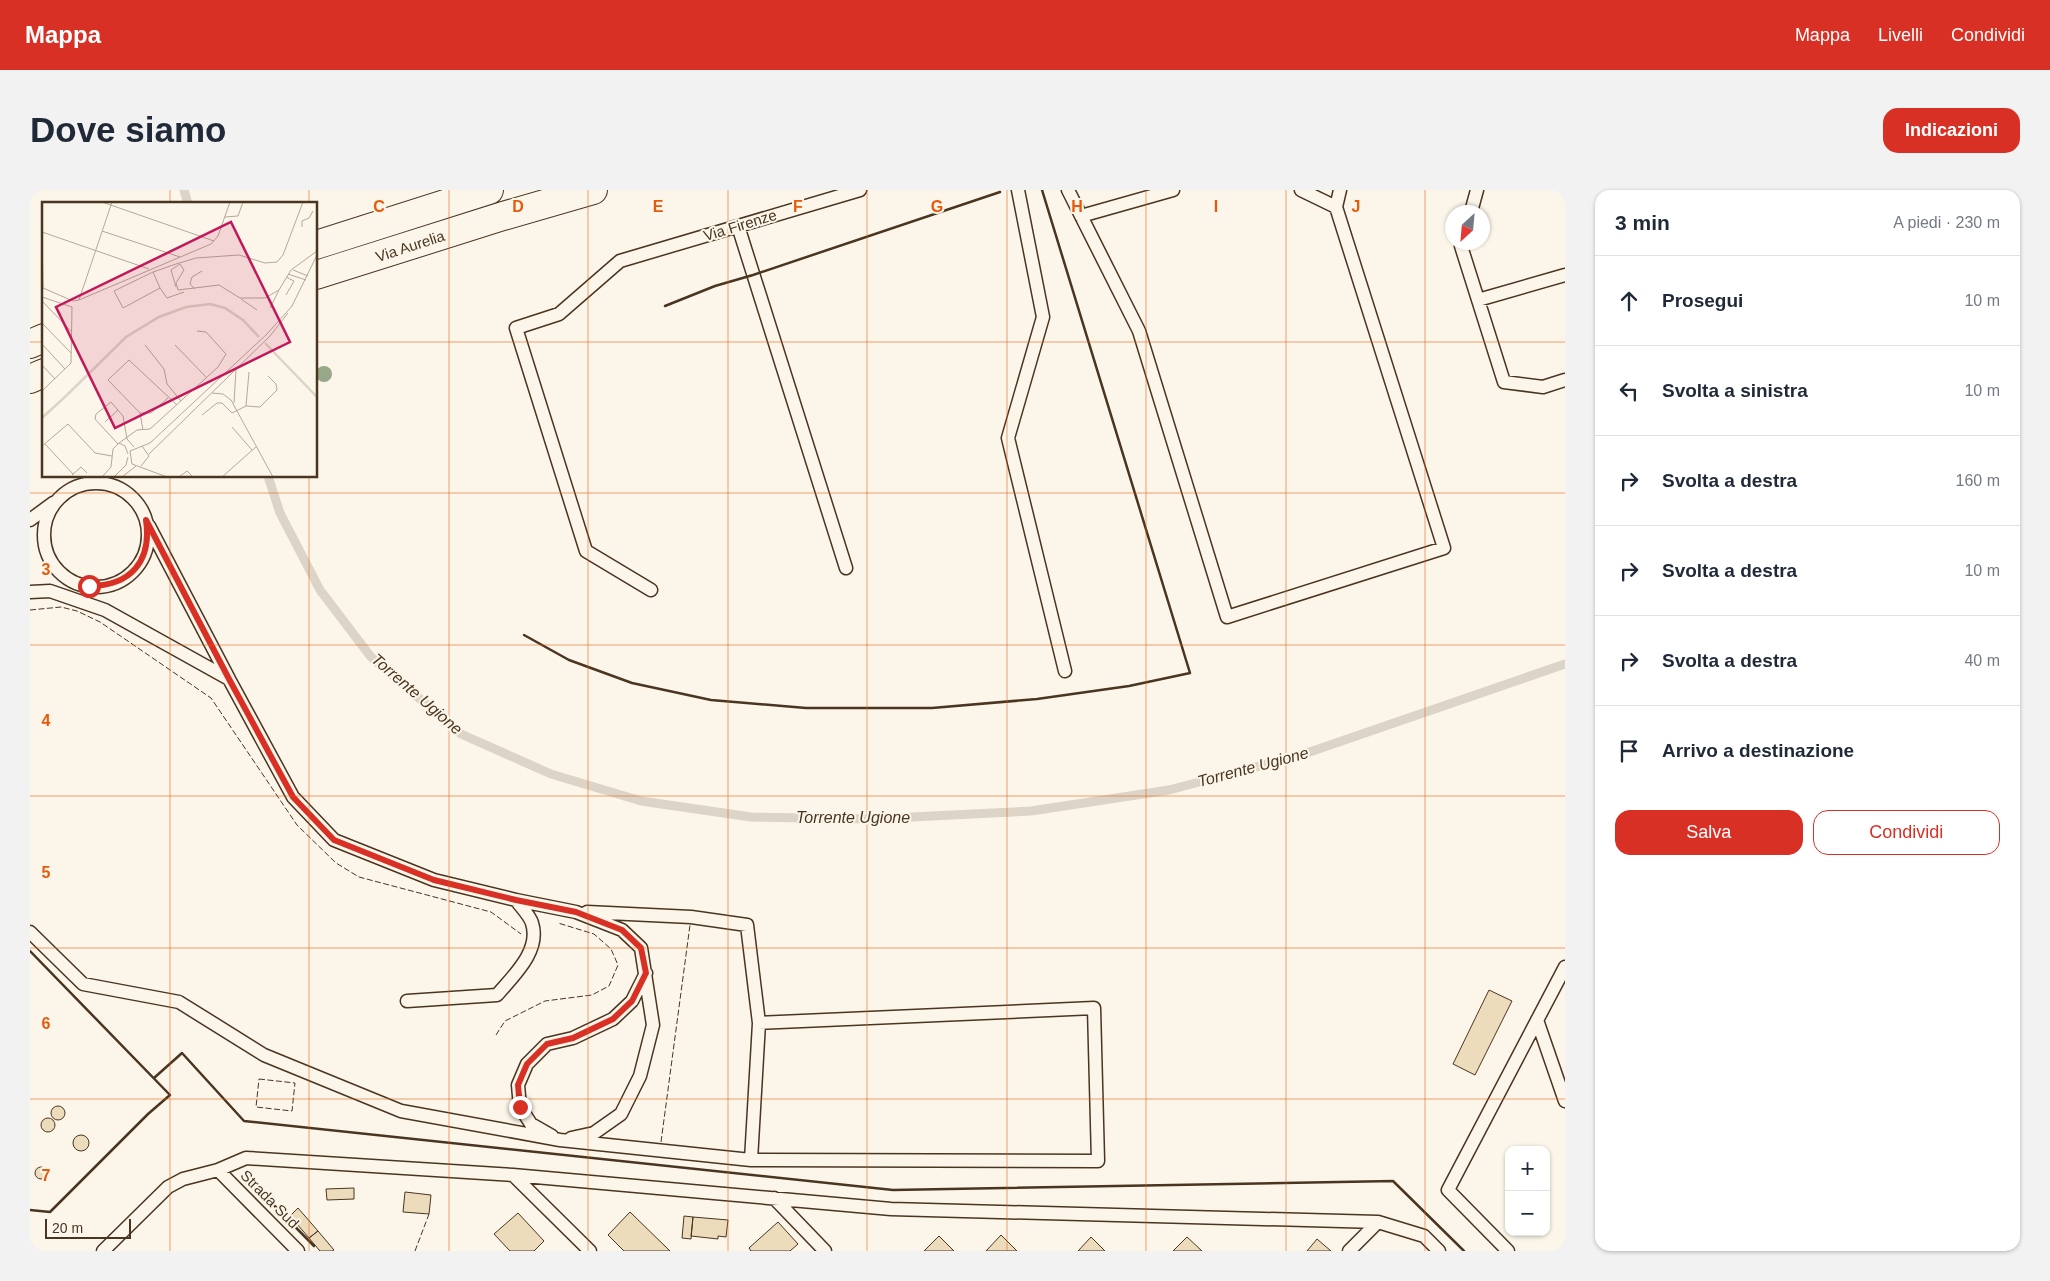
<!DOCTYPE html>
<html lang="it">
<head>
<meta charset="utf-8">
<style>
  :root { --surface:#fff; --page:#f2f2f3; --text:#1f2937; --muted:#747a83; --line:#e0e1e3; --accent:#d93025 }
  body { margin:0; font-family:Arial,sans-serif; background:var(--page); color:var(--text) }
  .controls { position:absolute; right:15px; bottom:15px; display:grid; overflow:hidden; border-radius:10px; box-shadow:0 1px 4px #0004 }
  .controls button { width:45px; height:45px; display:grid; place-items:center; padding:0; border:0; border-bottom:1px solid var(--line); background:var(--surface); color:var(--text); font:25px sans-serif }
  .compass { position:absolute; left:1415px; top:15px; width:45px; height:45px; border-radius:50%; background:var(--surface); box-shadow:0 1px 4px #0004; rotate:206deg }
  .scale { position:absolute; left:15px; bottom:12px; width:86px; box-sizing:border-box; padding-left:5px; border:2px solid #4a3520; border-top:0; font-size:14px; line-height:18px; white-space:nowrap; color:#4a3520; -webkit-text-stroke:4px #fbf6e9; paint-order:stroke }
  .stop { position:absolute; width:15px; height:15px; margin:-11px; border:4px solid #d93025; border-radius:50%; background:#fff }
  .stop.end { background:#d93025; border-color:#fff; box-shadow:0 1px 5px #0008 }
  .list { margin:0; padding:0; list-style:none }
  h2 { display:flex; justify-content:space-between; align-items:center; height:65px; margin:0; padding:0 20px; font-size:21px }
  h2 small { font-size:16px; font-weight:400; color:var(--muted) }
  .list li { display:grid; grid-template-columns:32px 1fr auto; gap:15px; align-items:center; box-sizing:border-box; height:90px; padding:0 20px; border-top:1px solid var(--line) }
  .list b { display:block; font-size:19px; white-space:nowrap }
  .list em { font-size:16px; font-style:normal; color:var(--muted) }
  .actions { display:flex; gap:10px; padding:15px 20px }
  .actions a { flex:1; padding:11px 0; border:1px solid var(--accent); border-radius:15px; text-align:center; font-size:18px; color:var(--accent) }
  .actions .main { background:var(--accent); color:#fff }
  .icon { flex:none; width:28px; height:28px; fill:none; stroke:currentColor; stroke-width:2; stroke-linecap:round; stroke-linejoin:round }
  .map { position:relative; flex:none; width:1535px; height:1061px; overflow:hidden; border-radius:15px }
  header { display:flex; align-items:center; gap:30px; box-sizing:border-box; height:70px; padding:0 25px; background:var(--accent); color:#fff }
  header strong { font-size:24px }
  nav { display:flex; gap:28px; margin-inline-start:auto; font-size:18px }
  .intro { display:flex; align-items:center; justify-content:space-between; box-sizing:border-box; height:120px; padding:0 30px }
  h1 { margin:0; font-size:35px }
  .button { padding:12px 22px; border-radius:15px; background:var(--accent); color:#fff; font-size:18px; font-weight:700 }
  main { display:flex; gap:30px; padding:0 30px }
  aside { flex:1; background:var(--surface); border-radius:15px; box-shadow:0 1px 4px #0004 }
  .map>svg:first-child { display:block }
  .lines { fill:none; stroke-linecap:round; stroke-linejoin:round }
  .stream { stroke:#dcd4c6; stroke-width:9 }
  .building { fill:#ecdcbc; stroke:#4a3520 }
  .service-casing { stroke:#4a3520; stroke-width:15 }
  .secondary-casing { stroke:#4a3520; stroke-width:30 }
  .service { stroke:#fbf6e9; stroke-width:12 }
  .secondary { stroke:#fbf6e9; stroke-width:28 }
  .fence { stroke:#4a3520; stroke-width:1; stroke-dasharray:6 2.5; stroke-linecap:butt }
  .wall { stroke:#4a3520; stroke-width:2.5 }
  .tree { fill:#96a887 }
  .route { stroke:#d93025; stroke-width:6 }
  .grid { fill:none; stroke:#e8590c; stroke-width:1; stroke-opacity:0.55 }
  .labels { text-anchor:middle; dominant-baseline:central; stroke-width:4; stroke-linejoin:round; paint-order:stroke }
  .street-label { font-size:15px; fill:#4a3520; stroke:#fbf6e9 }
  .water-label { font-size:16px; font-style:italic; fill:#4a3520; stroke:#fbf6e9 }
  .inset-river { fill:none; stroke:#dcd4c6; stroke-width:2.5 }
  .inset-road { fill:none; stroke:#b4a999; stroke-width:1 }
  .view { fill:#c2185b; fill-opacity:0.15; stroke:#c2185b; stroke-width:2.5 }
  .inset-edge { fill:none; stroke:#4a3520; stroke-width:2.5 }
  .grid-label { font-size:16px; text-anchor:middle; font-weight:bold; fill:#e8590c; stroke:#fbf6e9; stroke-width:4; stroke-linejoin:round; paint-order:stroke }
</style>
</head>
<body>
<header>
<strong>Mappa</strong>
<nav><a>Mappa</a><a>Livelli</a><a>Condividi</a></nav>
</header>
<div class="intro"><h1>Dove siamo</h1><a class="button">Indicazioni</a></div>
<main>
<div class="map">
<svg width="1535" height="1061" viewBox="0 0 1535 1061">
  <rect width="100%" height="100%" fill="#fbf6e9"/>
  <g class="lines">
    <!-- stream -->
    <path class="stream" d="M154,0l4,14
      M238,286l12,37 40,77 51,67 90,77 90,40 90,27 110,16 120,2 160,-8 138,-21 132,-35 264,-91"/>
  </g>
  <!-- building -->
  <path class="building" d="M1459,800l23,11 -37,74 -22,-11z
    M21 923a7 7 0 1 1 14 0a7 7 0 1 1-14 0Z
    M11 935a7 7 0 1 1 14 0a7 7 0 1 1-14 0Z
    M43 953a8 8 0 1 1 16 0a8 8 0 1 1-16 0Z
    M5 983a6 6 0 1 1 12 0a6 6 0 1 1-12 0Z
    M324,998v11l-27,1 -1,-11z
    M375,1002l26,3 -2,19 -26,-2z
    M268,1018l20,23 -9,7 -19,-22z
    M600,1022l40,39h-46l-16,-16z
    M488,1023l26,28 -10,10h-24l-16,-17z
    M654,1026l9,1 -2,22 -9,-1z
    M663,1027l35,3 -2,17 -8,-1v3l-27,-3z
    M748,1032l20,22 -8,7h-39l-2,-3z
    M288,1041l16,19 -2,1h-12l-11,-13z
    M971,1045l16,16h-31z
    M909,1046l15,15h-30z
    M1061,1047l14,14h-27z
    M1157,1047l15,14h-29z
    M1287,1049l14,12h-24z"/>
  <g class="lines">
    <!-- service casing -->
    <g class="service-casing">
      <path id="service" d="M988,0l25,127 -35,121 57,233
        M1038,0l71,141 88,286 217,-69 -108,-341 -35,-17
        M1306,17l4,-17
        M1441,22l6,-22
        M1051,26l92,-26
        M708,36l108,342
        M1432,52l-1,4 43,136 39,5 22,-7
        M1448,110l87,-25
        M14 345a52 52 0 1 1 104 0a52 52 0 1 1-104 0Z
        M0,330l23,-17
        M119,336l80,153
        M621,400l-65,-39 -70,-223 43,-14 61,-53 240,-71
        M0,402l20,-1 55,19 124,69 64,118 41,43 100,40 82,20 60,12 46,18 19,18 12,77 -13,51 -19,38 -27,19 -23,5
        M557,722l104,5 56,8 12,98
        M0,742l53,52 96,18 85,53 137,56 159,29 191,20 347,1 -4,-153 -335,15 -8,137
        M377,811l90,-6c16,-19 44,-44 35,-72 -2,-7 -11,-16 -16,-23
        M1507,830l28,81
        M522,946l-21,-12 -11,-17 -2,-22 9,-21 20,-20 26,-6 40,-19 19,-18 14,-28
        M188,980l80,81
        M483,985l77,76
        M744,1008l51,53
        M73,1061l65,-64 15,-8 35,-9 28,-12 267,17 378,34 487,13 46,14 15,15
        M1319,1061l29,-29
        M1478,1061l-60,-61 117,-223"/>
    </g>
    <!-- secondary casing -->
    <g class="secondary-casing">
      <path id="secondary" d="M286,55l173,-55
        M286,85l187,-59 90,-26
        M0,154l14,-6
        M0,189l14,-6"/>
    </g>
    <!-- service -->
    <use href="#service" class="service"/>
    <!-- secondary -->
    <use href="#secondary" class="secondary"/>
    <!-- fence -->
    <path class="fence" d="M0,420l31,-3 16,4 23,11 111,76 86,127 39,38 23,14 132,35 30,22
      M466,845l9,-14 40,-20 47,-6 17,-9 9,-21 -7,-16 -17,-15 -36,-11
      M229,889l36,4 -3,28 -36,-4z
      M631,952l29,-217
      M385,1061l14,-37"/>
    <!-- wall -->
    <path class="wall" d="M635,116l50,-20 38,-11 247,-83
      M494,445l45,25 63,23 79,17 95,8h126l105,-9 92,-13 61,-13 -148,-483
      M0,761l140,144 -22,19 -98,98 -20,-2
      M124,888l28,-25 62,68 649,69 500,-9 71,70
      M228,999l56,57"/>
  </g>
  <!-- trees -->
  <circle class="tree" cx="294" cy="184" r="8"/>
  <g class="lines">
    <!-- route -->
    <path class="route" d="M59,396c42,0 63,-25 57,-66l83,159 64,118 41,43 100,40 82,20 60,12 46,18 19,18 5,25 -14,28 -19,18 -40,19 -26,6 -20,20 -9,21 2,22"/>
  </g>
  <!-- grid -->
  <path class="grid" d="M140,0v14M279,0v14M419,0v1061M558,0v1061M698,0v1061M837,0v1061M977,0v1061M1116,0v1061M1256,0v1061M1395,0v1061M0,152h14M286,152h1249M140,286v775M279,286v775M0,303h1535M0,455h1535M0,606h1535M0,758h1535M0,909h1535"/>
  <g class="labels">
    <!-- street labels -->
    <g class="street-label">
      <text transform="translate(710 35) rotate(-17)">Via Firenze</text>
      <text transform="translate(380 56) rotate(-18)">Via Aurelia</text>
      <text transform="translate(240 1009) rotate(45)">Strada Sud</text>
    </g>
    <!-- water labels -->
    <g class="water-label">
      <text transform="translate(387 504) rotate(41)">Torrente Ugione</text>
      <text transform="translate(1223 577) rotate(-15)">Torrente Ugione</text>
      <text x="823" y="627">Torrente Ugione</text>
    </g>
  </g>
  <!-- overview -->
  <g transform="translate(12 12)">
    <rect width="275" height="275" fill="#fbf6e9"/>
    <path class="inset-river" d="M223,141l52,54M25,193l59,-58 33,-20 27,-10 24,-3 15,4 18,12 16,17M0,216l25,-23"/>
    <path class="inset-road" d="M60,0l112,39M183,15l13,-1 5,-14M260,25v-6l7,-3 4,-7M60,29l78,26M0,30l107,37M0,32l1,54 30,13 6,-1 132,-56 7,-8 12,-34M251,68l15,6M111,70l7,16 -37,20 -9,-17 39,-19 23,-8 20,-6 43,-3 26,8 12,-1 6,-7 20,-53M246,72l18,6M244,75l8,4 -8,14M134,85l-5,-17 9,-6 4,6 -8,13 2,7 41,-5 21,13h25l14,-8 12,-20 26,-19M118,86l7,10 17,-6M153,87l-5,-5 2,-7 10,-6M0,95l30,10 -1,56 -29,28M199,97l16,11M37,98l33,-98M0,99l30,31M250,104l25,-51M228,106l9,-18M0,121l29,30M0,142l23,25M103,143l19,24 3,15 14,17M133,143l32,33M0,163l13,14M170,191l11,1 8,6 42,77M126,196l-17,15h-11l-32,-33 21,-20 48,45M192,201l2,-34M204,204l14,1 17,-17 -1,-6 -8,-8M98,211l3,17M160,213l15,-12h5l10,10 14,-7 3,-34M63,220l13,-12M190,225l20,23M77,241l6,3 3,8M3,242l28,30M76,242l-23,-25 1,-5 15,-12 12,14 4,23 7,8M0,244l26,-22 27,29 17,3M107,252l121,-118 18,-23M99,264l8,-10 -7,-10M30,273l9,-8 6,6M60,275l9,-10 2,-18 6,-6 18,-13 13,-1 68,-62 8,-13 -20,-22 -9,-1M72,275l12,-12 2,-8M80,275l14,-11M125,275l-35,-13 -2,-13 20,-8 117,-109 26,-29M137,275l8,-6 6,6M180,275l35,-31"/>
    <path class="view" d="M189,20l59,120 -175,86 -59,-121z"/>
    <rect width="275" height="275" class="inset-edge"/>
  </g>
  <g class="grid-label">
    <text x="349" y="22">C</text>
    <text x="488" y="22">D</text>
    <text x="628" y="22">E</text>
    <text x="768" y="22">F</text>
    <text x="907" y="22">G</text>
    <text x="1047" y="22">H</text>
    <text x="1186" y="22">I</text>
    <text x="1326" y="22">J</text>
    <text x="16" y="385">3</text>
    <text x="16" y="536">4</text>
    <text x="16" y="688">5</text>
    <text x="16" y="839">6</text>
    <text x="16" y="991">7</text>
  </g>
</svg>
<div class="controls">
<button>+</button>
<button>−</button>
</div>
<svg class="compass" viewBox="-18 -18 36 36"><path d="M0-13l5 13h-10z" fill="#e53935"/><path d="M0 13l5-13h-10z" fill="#747a83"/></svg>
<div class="scale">20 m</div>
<div class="stop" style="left:59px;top:396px"></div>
<div class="stop end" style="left:490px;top:917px"></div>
</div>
<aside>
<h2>3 min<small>A piedi · 230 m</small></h2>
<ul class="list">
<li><svg class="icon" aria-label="ahead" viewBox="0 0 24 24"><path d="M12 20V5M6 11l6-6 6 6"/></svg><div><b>Prosegui</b></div><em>10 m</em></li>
<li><svg class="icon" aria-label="left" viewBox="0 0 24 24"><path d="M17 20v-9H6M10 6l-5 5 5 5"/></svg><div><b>Svolta a sinistra</b></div><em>10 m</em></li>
<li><svg class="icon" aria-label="right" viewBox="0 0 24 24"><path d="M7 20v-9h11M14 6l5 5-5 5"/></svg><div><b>Svolta a destra</b></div><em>160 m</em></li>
<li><svg class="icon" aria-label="right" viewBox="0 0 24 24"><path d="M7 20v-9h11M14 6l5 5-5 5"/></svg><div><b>Svolta a destra</b></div><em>10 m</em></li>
<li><svg class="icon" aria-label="right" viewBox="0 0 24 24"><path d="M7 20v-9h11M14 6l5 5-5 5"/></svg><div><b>Svolta a destra</b></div><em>40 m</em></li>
<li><svg class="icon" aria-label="arrive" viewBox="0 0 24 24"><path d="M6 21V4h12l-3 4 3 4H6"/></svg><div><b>Arrivo a destinazione</b></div></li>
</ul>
<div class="actions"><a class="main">Salva</a><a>Condividi</a></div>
</aside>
</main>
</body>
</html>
